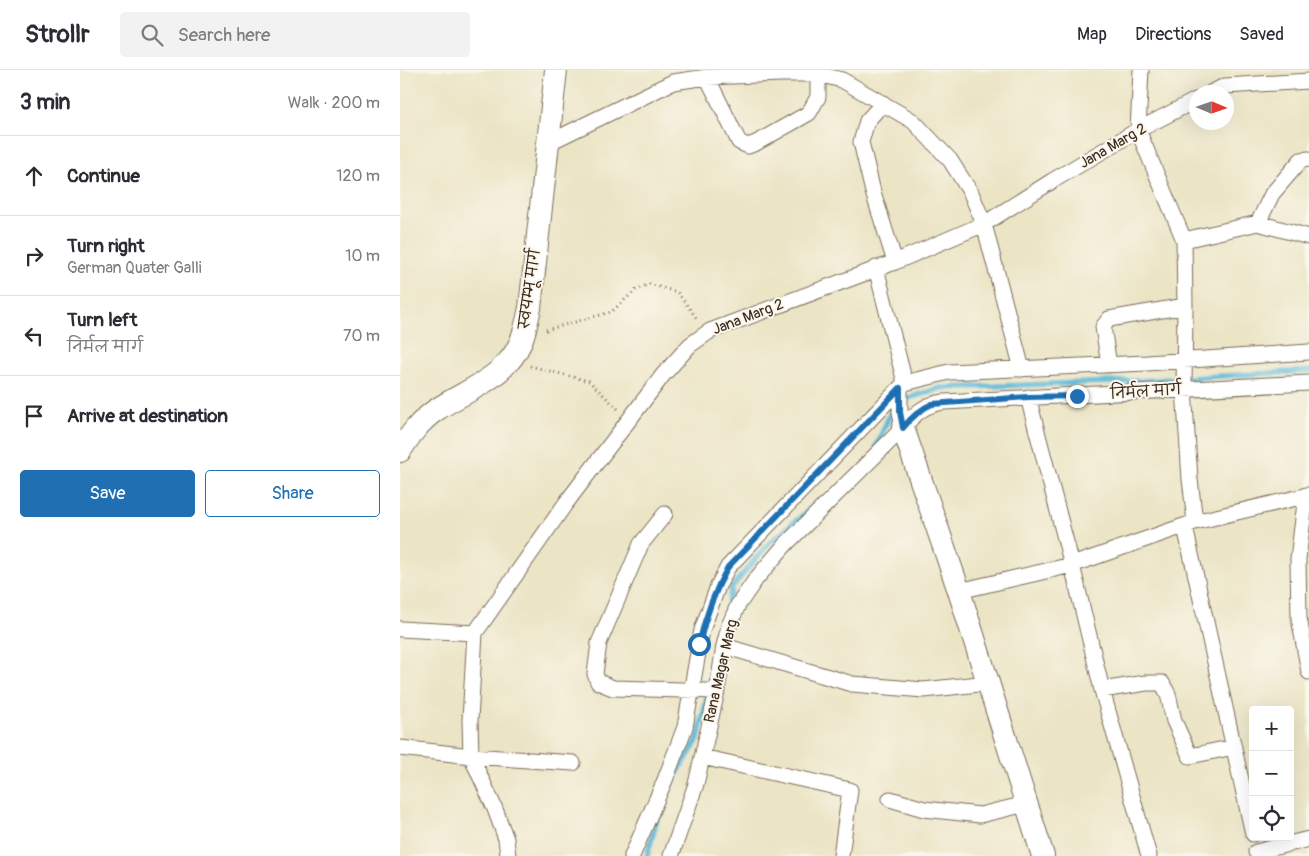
<!DOCTYPE html>
<html lang="en">
<head>
<meta charset="utf-8">
<style>
  :root { --surface:#fff; --page:#f2f2f3; --text:#2b2b33; --muted:#7c7c81; --line:#e1e1e2; --accent:#1f6fb2 }
  body { margin:0; font-family:Pangolin,"Playpen Sans Deva",sans-serif; background:var(--page); color:var(--text) }
  .controls { position:absolute; right:15px; bottom:15px; display:grid; overflow:hidden; border-radius:5px; box-shadow:0 5px 20px #0002 }
  .controls button { width:45px; height:45px; display:grid; place-items:center; padding:0; border:0; border-bottom:1px solid var(--line); background:var(--surface); color:var(--text); font:25px sans-serif }
  .compass { position:absolute; left:789px; top:15px; width:45px; height:45px; border-radius:50%; background:var(--surface); box-shadow:0 5px 20px #0002; rotate:92deg }
  .stop { position:absolute; width:15px; height:15px; margin:-11px; border:4px solid #1f6fb2; border-radius:50%; background:#fff }
  .stop.end { background:#1f6fb2; border-color:#fff; box-shadow:0 1px 5px #0008 }
  .list { margin:0; padding:0; list-style:none }
  h2 { display:flex; justify-content:space-between; align-items:center; height:65px; margin:0; padding:0 20px; font-size:21px }
  h2 small { font-size:16px; font-weight:400; color:var(--muted) }
  .list li { display:grid; grid-template-columns:32px 1fr auto; gap:15px; align-items:center; box-sizing:border-box; height:80px; padding:0 20px; border-top:1px solid var(--line) }
  .list b { display:block; font-size:19px; white-space:nowrap }
  .list p { margin:0; font-size:16px; white-space:nowrap; color:var(--muted) }
  .list em { font-size:16px; font-style:normal; color:var(--muted) }
  .actions { display:flex; gap:10px; padding:15px 20px }
  .actions a { flex:1; padding:11px 0; border:1px solid var(--accent); border-radius:5px; text-align:center; font-size:18px; color:var(--accent) }
  .actions .main { background:var(--accent); color:#fff }
  .icon { flex:none; width:28px; height:28px; fill:none; stroke:currentColor; stroke-width:2; stroke-linecap:round; stroke-linejoin:round }
  .map { position:relative; flex:none; width:909px; height:786px; overflow:hidden }
  header { display:flex; align-items:center; gap:30px; box-sizing:border-box; height:70px; padding:0 25px; background:var(--surface); border-bottom:1px solid var(--line) }
  header strong { font-size:24px }
  nav { display:flex; gap:28px; margin-inline-start:auto; font-size:18px }
  .search { width:350px; height:45px; background:var(--page); display:flex; align-items:center; gap:12px; box-sizing:border-box; padding:0 18px; border-radius:5px; color:var(--muted); font-size:19px }
  main { display:flex }
  aside { flex:1; background:var(--surface) }
  .map>svg:first-child { display:block }
  .lines { fill:none; stroke-linecap:round; stroke-linejoin:round }
  .stream { stroke:#5ab8d8; stroke-width:5.5 }
  .street-casing { stroke:#796b58; stroke-width:17 }
  .secondary-casing { stroke:#796b58; stroke-width:24 }
  .path { stroke:#796b58; stroke-width:3; stroke-dasharray:1 4; stroke-linecap:butt }
  .street { stroke:#fff; stroke-width:15 }
  .secondary { stroke:#fff; stroke-width:22 }
  .route { stroke:#1f6fb2; stroke-width:6 }
  .labels { text-anchor:middle; dominant-baseline:central; stroke-width:4; stroke-linejoin:round; paint-order:stroke }
  .street-label { font-size:15px; fill:#3b2a1e; stroke:#fbf7ec }
</style>
</head>
<body>
<header>
<strong>Strollr</strong>
<div class="search"><svg class="icon" aria-label="search" viewBox="0 0 24 24"><circle cx="10" cy="10" r="6"/><path d="M15 15l6 6"/></svg>Search here</div>
<nav><a>Map</a><a>Directions</a><a>Saved</a></nav>
</header>
<main>
<aside>
<h2>3 min<small>Walk · 200 m</small></h2>
<ul class="list">
<li><svg class="icon" aria-label="ahead" viewBox="0 0 24 24"><path d="M12 20V5M6 11l6-6 6 6"/></svg><div><b>Continue</b></div><em>120 m</em></li>
<li><svg class="icon" aria-label="right" viewBox="0 0 24 24"><path d="M7 20v-9h11M14 6l5 5-5 5"/></svg><div><b>Turn right</b><p>German Quater Galli</p></div><em>10 m</em></li>
<li><svg class="icon" aria-label="left" viewBox="0 0 24 24"><path d="M17 20v-9H6M10 6l-5 5 5 5"/></svg><div><b>Turn left</b><p>निर्मल मार्ग</p></div><em>70 m</em></li>
<li><svg class="icon" aria-label="arrive" viewBox="0 0 24 24"><path d="M6 21V4h12l-3 4 3 4H6"/></svg><div><b>Arrive at destination</b></div></li>
</ul>
<div class="actions"><a class="main">Save</a><a>Share</a></div>
</aside>
<div class="map">
<svg width="909" height="786" viewBox="0 0 909 786">
  <rect width="100%" height="100%" fill="#fbf7ec"/>
  <filter id="ink" filterUnits="userSpaceOnUse"><feTurbulence type="fractalNoise" baseFrequency=".02" numOctaves="2"/><feDisplacementMap in="SourceGraphic" scale="10" xChannelSelector="R" yChannelSelector="G"/><feConvolveMatrix kernelMatrix="1 2 1 2 8 2 1 2 1" color-interpolation-filters="sRGB"/></filter>
  <filter id="wash" filterUnits="userSpaceOnUse"><feTurbulence type="fractalNoise" baseFrequency=".0096" numOctaves="4" result="noise"/><feDisplacementMap in="SourceGraphic" scale="20" xChannelSelector="R" yChannelSelector="G"/><feGaussianBlur stdDeviation="1.12" result="paint"/><feColorMatrix in="noise" values="0 0 0 0 0 0 0 0 0 0 0 0 0 0 0 0 0 1.4 0 .05"/><feComposite in="paint" operator="in"/></filter>
  <g filter="url(#wash)">
    <rect width="100%" height="100%" fill="#ebe4c5"/>
    <g class="lines">
      <!-- stream -->
      <path class="stream" d="M476,377l19,-45 46,-14 195,-7 173,-10
        M324,551l8,-34 37,-44 54,-45
        M270,715l28,-46 15,-70
        M247,786l13,-48"/>
    </g>
  </g>
  <g filter="url(#ink)">
    <g class="lines">
      <!-- street casing -->
      <g class="street-casing">
        <path id="street" d="M741,0l-3,60 46,110
          M307,7l32,65 9,4 8,-3 53,-30 9,-16v-23
          M812,22l13,-6 84,-5
          M483,33l-16,18 -6,21 12,50 22,70
          M148,73l125,-61 34,-5 75,-3h36l24,6 71,41 37,39 21,33 13,31 38,145
          M858,153l14,-29 29,-34 8,-1
          M476,198l29,115 -5,5v24l3,16
          M785,236l-1,83 6,90 5,43
          M709,295l-6,-38 6,-8 76,-13 -1,-66 74,-17 51,14
          M505,313l44,-11 198,-9 162,-11
          M628,327l44,168 30,125 47,166
          M906,425l-8,64 1,59 10,54
          M265,444l-24,30 -42,99 -4,31 3,8 15,6 104,3
          M785,457l68,307
          M559,521l113,-26 123,-43 114,-27
          M0,559l75,4 91,-130 97,-128 27,-30 20,-14 185,-69 89,-38 68,-43 86,-51 58,-30
          M75,563l-5,87 1,36 24,53 11,30 2,17
          M324,576l128,38 72,6 64,-7
          M702,620l44,-7h16l6,11 6,27 16,35 44,-9
          M0,678l71,8 102,7
          M302,687l148,33 -9,66
          M490,729l34,10 56,6 46,-11
          M856,782l53,-13
          M232,786l33,-76 20,-53 17,-97 16,-44 10,-19 172,-179
          M271,786l25,-72 21,-93 7,-45 5,-20 9,-21 18,-26 29,-34 118,-117c11,-14 22,-24 41,-26l365,-19"/>
      </g>
      <!-- secondary casing -->
      <g class="secondary-casing">
        <path id="secondary" d="M503,358l56,163 84,265
          M0,381c10,-16 20,-30 36,-41 24,-16 53,-26 73,-49 13,-14 17,-35 21,-53l26,-238"/>
      </g>
      <!-- path -->
      <path class="path" d="M146,260l65,-18 25,-22 13,-6 28,8 21,28
        M130,296l59,15 29,28"/>
      <!-- street -->
      <use href="#street" class="street"/>
      <!-- secondary -->
      <use href="#secondary" class="secondary"/>
    </g>
  </g>
  <g class="lines" filter="url(#ink)">
    <!-- route -->
    <path class="route" d="M299,574c6,-26 16,-54 29,-77l172,-179v24l3,16c8,-10 17,-19 29,-24l96,-7 49,-1"/>
  </g>
  <g class="labels">
    <!-- street labels -->
    <g class="street-label">
      <text transform="translate(713 76) rotate(-30)">Jana Marg 2</text>
      <text transform="translate(130 219) rotate(-82)">स्वयम्भू मार्ग</text>
      <text transform="translate(348 247) rotate(-21)">Jana Marg 2</text>
      <text transform="translate(746 322) rotate(-4)">निर्मल मार्ग</text>
      <text transform="translate(321 601) rotate(-77)">Rana Magar Marg</text>
    </g>
  </g>
</svg>
<div class="controls">
<button>+</button>
<button>−</button>
<button><svg class="icon" aria-label="locate" viewBox="0 0 24 24"><circle cx="12" cy="12" r="6"/><path d="M12 2v4M12 18v4M2 12h4M18 12h4"/></svg></button>
</div>
<svg class="compass" viewBox="-18 -18 36 36"><path d="M0-13l5 13h-10z" fill="#e53935"/><path d="M0 13l5-13h-10z" fill="#7c7c81"/></svg>
<div class="stop" style="left:299px;top:574px"></div>
<div class="stop end" style="left:677px;top:326px"></div>
</div>
</main>
</body>
</html>
